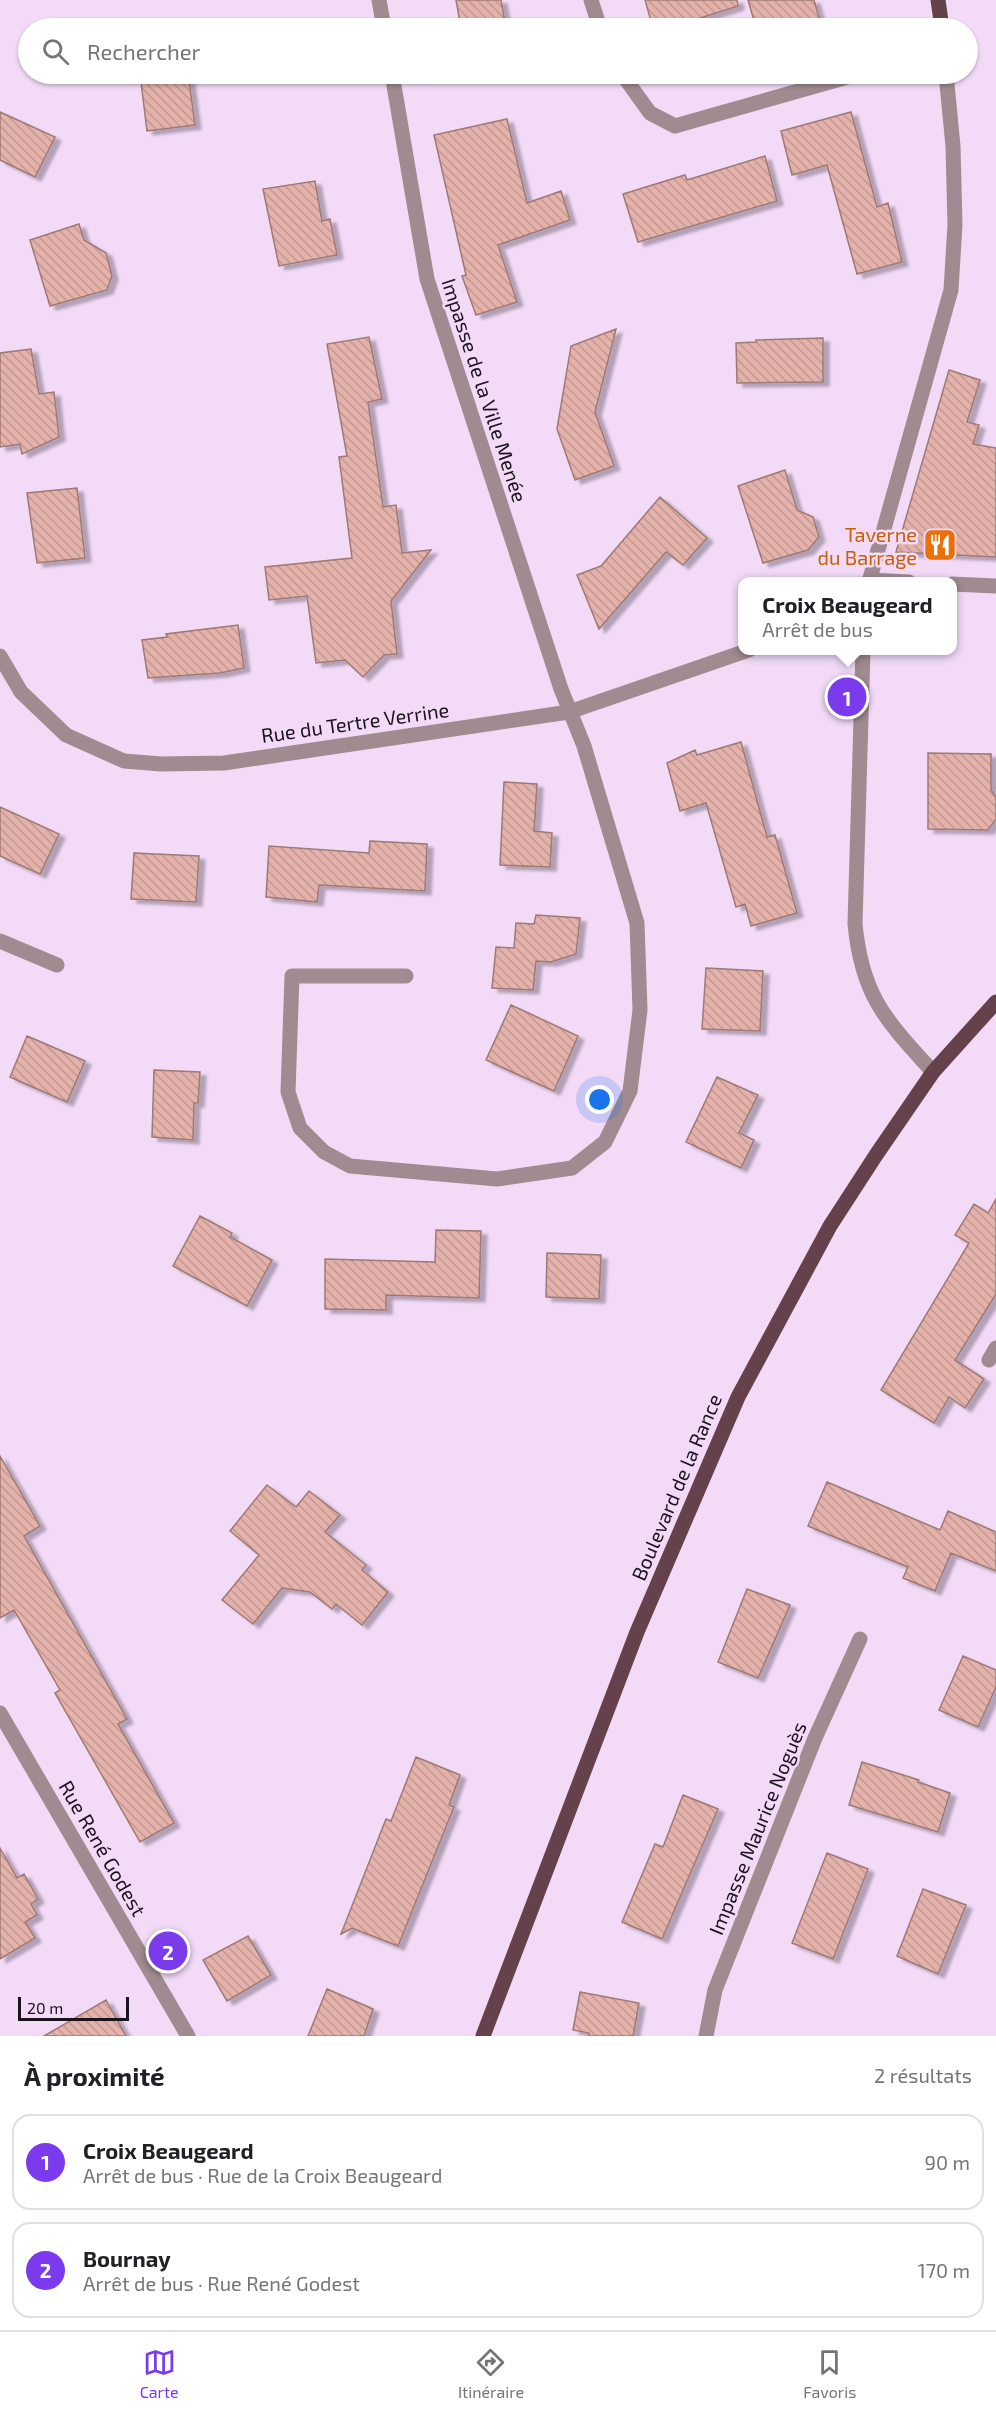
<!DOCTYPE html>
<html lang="fr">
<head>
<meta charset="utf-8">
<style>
  :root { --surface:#fff; --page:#f6f6f6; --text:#202124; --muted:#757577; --line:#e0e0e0; --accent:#7c3aed }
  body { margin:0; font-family:"Exo 2",sans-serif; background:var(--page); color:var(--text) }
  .scale { position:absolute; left:18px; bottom:15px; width:111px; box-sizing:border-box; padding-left:6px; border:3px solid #1a121c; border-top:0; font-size:16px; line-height:21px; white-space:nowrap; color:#1a121c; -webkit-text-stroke:4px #f3dbf8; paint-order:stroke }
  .you { position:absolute; left:600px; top:1100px; width:21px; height:21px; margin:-15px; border:4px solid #fff; border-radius:50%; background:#1a73e8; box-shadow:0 0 0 9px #1a73e833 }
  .badge { display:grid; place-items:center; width:39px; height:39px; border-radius:50%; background:var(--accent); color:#fff; font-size:20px; font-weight:700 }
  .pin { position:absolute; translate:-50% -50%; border:3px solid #fff; box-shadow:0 2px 6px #0006 }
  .popup { position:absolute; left:738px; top:577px; width:219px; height:78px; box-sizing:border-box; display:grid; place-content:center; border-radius:12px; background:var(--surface); filter:drop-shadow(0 2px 4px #0005); font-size:20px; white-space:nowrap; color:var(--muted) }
  .popup b { font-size:22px; color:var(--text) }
  .popup::after { content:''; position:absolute; left:50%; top:100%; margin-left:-12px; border:12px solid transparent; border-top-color:var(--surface) }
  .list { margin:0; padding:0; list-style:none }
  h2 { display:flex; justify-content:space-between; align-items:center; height:78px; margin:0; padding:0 24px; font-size:26px }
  h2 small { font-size:20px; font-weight:400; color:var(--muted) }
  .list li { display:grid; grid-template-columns:39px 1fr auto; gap:18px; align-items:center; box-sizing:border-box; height:96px; margin:0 12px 12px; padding:0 12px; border:2px solid var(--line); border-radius:18px }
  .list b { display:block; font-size:22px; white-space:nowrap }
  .list p { margin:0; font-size:20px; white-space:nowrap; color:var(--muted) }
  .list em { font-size:20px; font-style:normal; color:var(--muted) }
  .icon { flex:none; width:33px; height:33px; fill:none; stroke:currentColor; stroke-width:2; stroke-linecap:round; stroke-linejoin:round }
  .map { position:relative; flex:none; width:996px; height:2036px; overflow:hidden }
  .search { position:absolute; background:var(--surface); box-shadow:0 2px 4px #0004; left:18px; right:18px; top:18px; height:66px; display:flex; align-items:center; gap:15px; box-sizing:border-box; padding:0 21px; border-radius:33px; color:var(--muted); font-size:22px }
  .sheet { height:294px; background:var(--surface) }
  nav { display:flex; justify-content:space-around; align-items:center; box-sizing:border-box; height:84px; border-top:2px solid var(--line); background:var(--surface); font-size:16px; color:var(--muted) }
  nav a { display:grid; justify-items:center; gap:3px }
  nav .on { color:var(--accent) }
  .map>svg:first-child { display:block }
  .building { fill:url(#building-back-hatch); stroke:#9e7974; stroke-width:1.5; filter:url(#shadow) }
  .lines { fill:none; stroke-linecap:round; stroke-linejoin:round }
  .minor { stroke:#a08b90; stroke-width:15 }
  .major { stroke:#65424b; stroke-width:15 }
  .labels { text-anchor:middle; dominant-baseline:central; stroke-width:5; stroke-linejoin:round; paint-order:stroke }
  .street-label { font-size:20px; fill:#1a121c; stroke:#f3dbf8 }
  .food-label { font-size:20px; fill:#c56008; stroke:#f3dbf8; text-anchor:end }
</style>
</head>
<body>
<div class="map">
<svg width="996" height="2036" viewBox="0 0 996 2036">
  <defs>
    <pattern id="building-back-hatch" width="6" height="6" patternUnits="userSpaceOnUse" patternTransform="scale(1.5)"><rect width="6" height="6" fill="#e4b2ab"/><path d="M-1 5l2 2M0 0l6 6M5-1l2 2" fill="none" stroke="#c39893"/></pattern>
    <filter id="shadow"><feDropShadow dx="6" dy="4" stdDeviation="1.5" flood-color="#0004"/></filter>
  </defs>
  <rect width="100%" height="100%" fill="#f3dbf8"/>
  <!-- building -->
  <path class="building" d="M456,0h45l5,28h-45z
    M645,0h92l1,6 -69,22h-16z
    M748,0h66l8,28h-66z
    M140,74h48l7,51 -48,6z
    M0,112l55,25 -20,40 -35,-17z
    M851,112l26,95 11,-4 14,59 -45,12 -30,-109 -35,10 -11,-44z
    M507,119l20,84 34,-12 9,29 -72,25 19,57 -41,13 -14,-39 4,-1 -32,-140z
    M765,156l12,45 -139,41 -15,-48 62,-19 2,5z
    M315,181l7,40 8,-2 7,36 -58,11 -16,-77z
    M79,224l5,16 22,13 6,23 -5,14 -57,16 -20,-66z
    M616,329l-21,83 19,54 -39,14 -18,-51 14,-83z
    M369,337l13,62 -14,3 15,105 13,-2 6,48 29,-3 -40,51 6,53 -13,1 -21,22 -18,-17 -29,3 -9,-67 -38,4 -4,-33 87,-9 -13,-101 8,-1 -20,-112z
    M823,338v44l-86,1 -1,-40 20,-1v-2z
    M31,349l8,45 15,-2 5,45 -37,17 -2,-10 -20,3v-94z
    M949,370l31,10 -13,42 12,3 -6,19 23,4v109l-100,-5z
    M785,470l12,40 16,7 6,20 -11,13 -45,13 -25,-77z
    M77,488l8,70 -48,5 -10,-70z
    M660,497l47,41 -24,27 -17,-13 -67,77 -22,-54 24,-9z
    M238,625l6,43 -24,5 -72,5 -6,-38 25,-3 -1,-3z
    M741,742l26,95 8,-2 22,78 -46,13 -6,-22 -9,3 -30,-104 -26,8 -13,-48 28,-13 2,5z
    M928,753l63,1v36l5,7v22l-8,11 -60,-1z
    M504,782l33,2 -3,47 18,2 -2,34 -50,-2z
    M0,807l59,27 -19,40 -40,-18z
    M370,841l57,3 -2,47 -106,-6 -2,17 -51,-5 3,-51 100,7z
    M134,853l65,3 -3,46 -65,-3z
    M536,915l44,3 -4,36 -25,8 -15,-1 -3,29 -41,-2 4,-41 18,1 2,-25 18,1z
    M706,968l57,3 -3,60 -58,-2z
    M511,1005l67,31 -24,55 -68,-31z
    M27,1036l58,25 -18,41 -57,-25z
    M154,1070l46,2 -2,31h-4l-1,37 -41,-3z
    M717,1077l41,18 -19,38 15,7 -13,28 -55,-26z
    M996,1199v95l-41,66 29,19 -19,29 -16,-11 -15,26 -53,-33 88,-147 -14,-8 19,-31 14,9z
    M200,1216l32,17 -2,4 42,23 -25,46 -74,-40z
    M436,1230l45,1 -2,67 -93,-3v15l-61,-1v-50l110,3z
    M547,1253l54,2 -2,44 -53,-2z
    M0,1456l40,70 -16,10 103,183 -9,5 56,99 -34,19 -85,-149 5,-3 -46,-80 -14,8z
    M827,1482l113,48 8,-19 48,21v39l-45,-18 -16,38 -32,-13 5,-11 -100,-41z
    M267,1485l29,22 13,-16 31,24 -15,17 41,33 -4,5 26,22 -26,33 -26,-21 -4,5 -22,-17 -28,-4 -29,36 -31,-24 37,-45 -29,-24z
    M747,1589l43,16 -32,73 -40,-16z
    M963,1656l33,14v17l-18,40 -39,-17z
    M416,1757l44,18 -11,30 5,2 -56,139 -46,-18 -11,6 45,-115 5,2z
    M862,1762l57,18 -1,2 32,11 -12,39 -89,-27z
    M683,1795l35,14 -56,130 -40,-17 33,-78 8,3z
    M0,1848l17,30 7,-4 14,25 -7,5 6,11 -12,7 10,16 -35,21z
    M827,1853l41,16 -35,90 -41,-16z
    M923,1889l43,16 -28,69 -41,-18z
    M248,1936l23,39 -44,26 -24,-41z
    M327,1989l46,20 -9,27h-56z
    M580,1992l59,11 -6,33h-44v-3l-16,-3z
    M106,2000l20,36h-82z"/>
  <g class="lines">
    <!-- minor -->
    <path class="minor" d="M379,0l5,28
      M591,0l9,28
      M392,74l35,205 134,410 23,57 53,177 3,87 -10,81 -25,51 -33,26 -75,11 -147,-13 -26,-14 -24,-24 -12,-36 4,-116h114
      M622,74l28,39 25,13 183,-52
      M869,580l40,2
      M869,582l82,-292 4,-65 -2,-79 -7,-72
      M952,584l44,2
      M863,650l-8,274c7,73 31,96 78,148
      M0,656l21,36 45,43 58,26 37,3 63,-1 345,-51 180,-62
      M0,941l57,24
      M989,1360l7,-12
      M0,1713l188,323
      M706,2036l9,-46 100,-252 45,-99"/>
    <!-- major -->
    <path class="major" d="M938,0l4,28
      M483,2036l154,-404 101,-235 92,-171 46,-71 57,-83 63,-70"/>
  </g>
  <!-- icons -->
  <defs>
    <g id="restaurant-square" transform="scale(1.725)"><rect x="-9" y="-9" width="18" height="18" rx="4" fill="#e8710a" stroke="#f3dbf8"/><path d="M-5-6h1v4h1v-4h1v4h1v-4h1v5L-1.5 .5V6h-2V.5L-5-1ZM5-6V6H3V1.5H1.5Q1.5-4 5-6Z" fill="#fff"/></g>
  </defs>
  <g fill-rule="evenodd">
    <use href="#restaurant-square" x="940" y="545"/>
  </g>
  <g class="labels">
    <!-- street labels -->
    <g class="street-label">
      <text transform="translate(485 390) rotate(72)">Impasse de la Ville Menée</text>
      <text transform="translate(355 722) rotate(-8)">Rue du Tertre Verrine</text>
      <text transform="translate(676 1487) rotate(-67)">Boulevard de la Rance</text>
      <text transform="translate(757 1828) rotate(-68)">Impasse Maurice Noguès</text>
      <text transform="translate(103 1848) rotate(60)">Rue René Godest</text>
    </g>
    <!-- food labels -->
    <g class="food-label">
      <text x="917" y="534">Taverne<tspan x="917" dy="23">du Barrage</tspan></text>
    </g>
  </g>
</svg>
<div class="scale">20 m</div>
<div class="you"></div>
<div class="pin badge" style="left:847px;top:697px">1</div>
<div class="popup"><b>Croix Beaugeard</b>Arrêt de bus</div>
<div class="pin badge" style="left:168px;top:1951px">2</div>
<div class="search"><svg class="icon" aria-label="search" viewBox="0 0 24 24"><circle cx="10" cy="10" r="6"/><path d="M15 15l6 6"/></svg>Rechercher</div>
</div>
<section class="sheet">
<h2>À proximité<small>2 résultats</small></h2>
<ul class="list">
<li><span class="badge">1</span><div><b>Croix Beaugeard</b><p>Arrêt de bus · Rue de la Croix Beaugeard</p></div><em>90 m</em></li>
<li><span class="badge">2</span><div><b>Bournay</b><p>Arrêt de bus · Rue René Godest</p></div><em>170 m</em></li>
</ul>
</section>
<nav>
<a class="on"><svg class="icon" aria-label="map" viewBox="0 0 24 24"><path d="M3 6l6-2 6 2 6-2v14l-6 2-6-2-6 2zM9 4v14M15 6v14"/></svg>Carte</a>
<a><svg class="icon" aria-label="directions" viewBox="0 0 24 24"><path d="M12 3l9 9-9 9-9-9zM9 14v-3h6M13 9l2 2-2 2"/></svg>Itinéraire</a>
<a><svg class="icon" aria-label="saved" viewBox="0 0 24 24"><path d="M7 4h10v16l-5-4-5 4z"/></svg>Favoris</a>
</nav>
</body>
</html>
